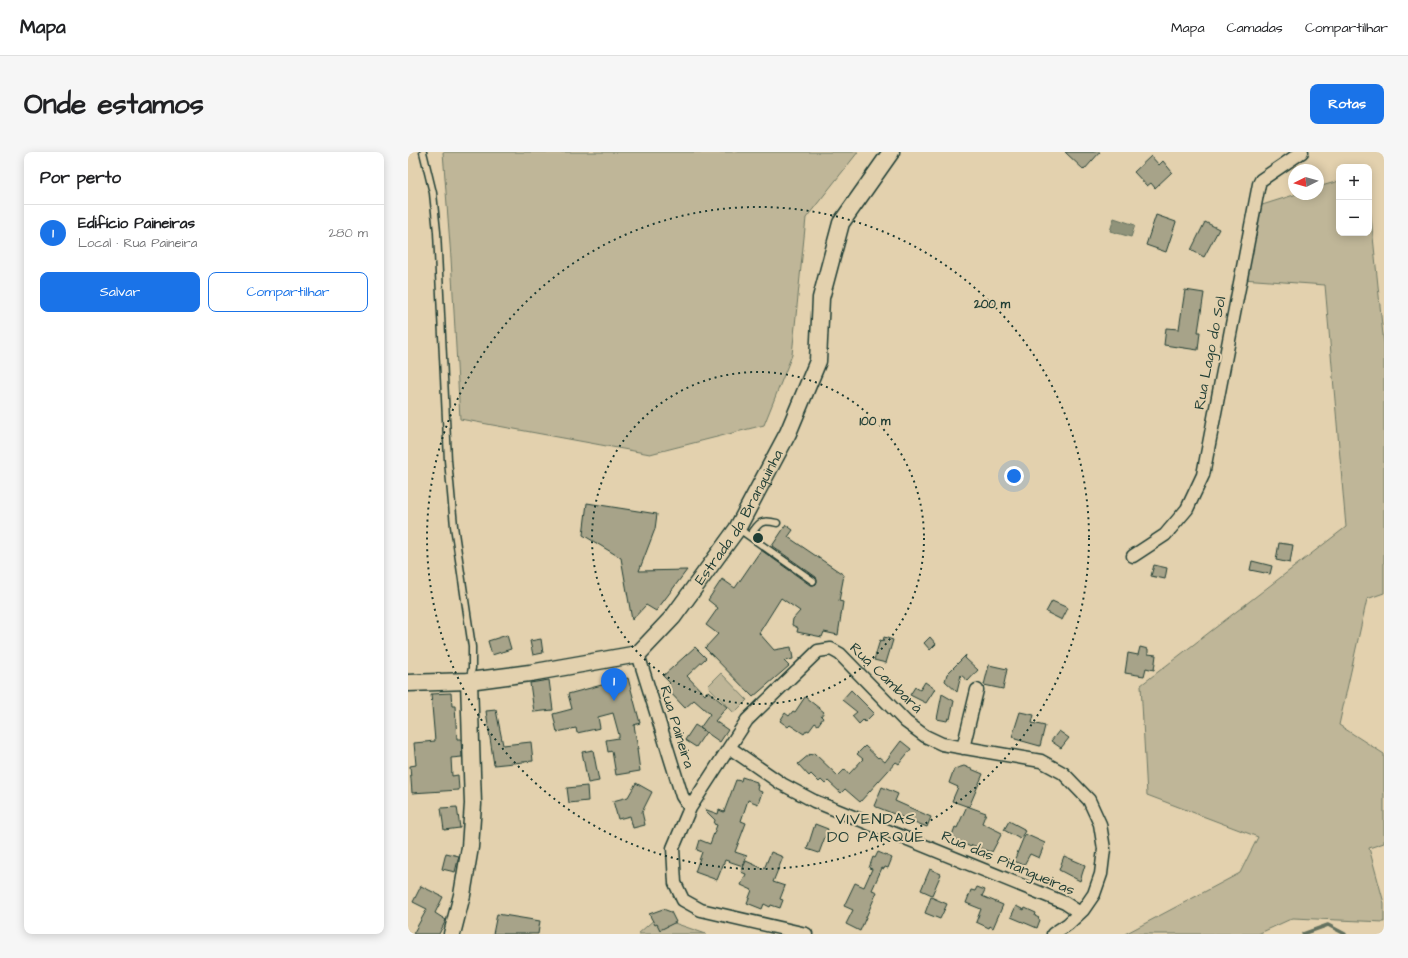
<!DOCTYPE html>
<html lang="pt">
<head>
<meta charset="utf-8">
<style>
  :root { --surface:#fff; --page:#f6f6f6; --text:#202124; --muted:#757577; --line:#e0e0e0; --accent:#1a73e8 }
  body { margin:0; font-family:"Architects Daughter",sans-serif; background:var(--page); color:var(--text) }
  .controls { position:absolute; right:12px; top:12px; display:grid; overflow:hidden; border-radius:8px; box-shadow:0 2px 10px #0003 }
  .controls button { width:36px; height:36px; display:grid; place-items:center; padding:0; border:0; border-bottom:1px solid var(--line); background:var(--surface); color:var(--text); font:20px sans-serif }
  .compass { position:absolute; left:880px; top:12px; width:36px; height:36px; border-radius:50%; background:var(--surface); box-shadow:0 2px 10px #0003; rotate:265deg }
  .you { position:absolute; left:606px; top:324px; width:14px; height:14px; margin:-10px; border:3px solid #fff; border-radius:50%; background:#1a73e8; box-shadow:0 0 0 6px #1a73e833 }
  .badge { display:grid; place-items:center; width:26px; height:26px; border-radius:50%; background:var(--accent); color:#fff; font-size:13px; font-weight:700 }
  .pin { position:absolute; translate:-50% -33px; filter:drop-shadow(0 1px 2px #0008) }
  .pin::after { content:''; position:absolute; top:21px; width:14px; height:12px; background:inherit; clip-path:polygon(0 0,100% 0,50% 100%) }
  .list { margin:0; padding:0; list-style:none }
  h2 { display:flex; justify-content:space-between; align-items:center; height:52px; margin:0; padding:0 16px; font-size:17px }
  h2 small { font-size:13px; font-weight:400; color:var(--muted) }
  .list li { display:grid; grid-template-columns:26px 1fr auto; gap:12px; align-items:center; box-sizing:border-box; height:56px; padding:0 16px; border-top:1px solid var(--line) }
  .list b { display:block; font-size:15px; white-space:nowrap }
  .list p { margin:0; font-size:13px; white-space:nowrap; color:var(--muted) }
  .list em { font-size:13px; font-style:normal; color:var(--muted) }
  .actions { display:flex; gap:8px; padding:12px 16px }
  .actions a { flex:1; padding:9px 0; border:1px solid var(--accent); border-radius:8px; text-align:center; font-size:14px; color:var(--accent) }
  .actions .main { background:var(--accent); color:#fff }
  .map { position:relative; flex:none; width:976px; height:782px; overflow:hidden; border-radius:8px }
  header { display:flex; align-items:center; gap:24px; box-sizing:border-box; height:56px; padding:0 20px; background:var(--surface); border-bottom:1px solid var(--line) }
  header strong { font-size:19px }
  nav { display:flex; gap:22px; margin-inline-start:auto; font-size:14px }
  .intro { display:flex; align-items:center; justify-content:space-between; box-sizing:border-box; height:96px; padding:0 24px }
  h1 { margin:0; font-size:28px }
  .button { padding:10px 18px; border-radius:8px; background:var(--accent); color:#fff; font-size:14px; font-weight:700 }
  main { display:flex; gap:24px; padding:0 24px }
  aside { flex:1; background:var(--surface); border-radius:8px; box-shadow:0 2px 10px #0003 }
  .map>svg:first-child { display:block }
  .green { fill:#bfb698; stroke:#6f7a66 }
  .water { fill:#90937a; stroke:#63715e }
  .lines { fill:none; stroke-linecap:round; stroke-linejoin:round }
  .stream { stroke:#63715e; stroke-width:3.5 }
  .building { fill:#a7a389; stroke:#1f3d34 }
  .lane-casing { stroke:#1f3d34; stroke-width:9 }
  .street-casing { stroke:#1f3d34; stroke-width:15 }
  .secondary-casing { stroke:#1f3d34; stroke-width:19 }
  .lane { stroke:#e3d1ae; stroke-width:6 }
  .street { stroke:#e3d1ae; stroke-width:12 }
  .secondary { stroke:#e3d1ae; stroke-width:16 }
  .ring { fill:none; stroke:#1f3d34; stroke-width:2; stroke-dasharray:2 4 }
  .labels { text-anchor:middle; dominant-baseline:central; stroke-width:4; stroke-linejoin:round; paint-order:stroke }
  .street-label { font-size:15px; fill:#1f3d34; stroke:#e3d1ae }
  .neighbourhood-label { font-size:16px; letter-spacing:1px; fill:#1f3d34; stroke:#e3d1ae }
  .centre { fill:#1f3d34; stroke:#e3d1ae; stroke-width:2 }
  .ring-label { font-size:12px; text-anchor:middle; font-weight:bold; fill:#1f3d34; stroke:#e3d1ae; stroke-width:4; stroke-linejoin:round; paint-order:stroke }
</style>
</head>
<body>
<header>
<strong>Mapa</strong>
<nav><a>Mapa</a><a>Camadas</a><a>Compartilhar</a></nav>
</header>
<div class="intro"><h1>Onde estamos</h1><a class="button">Rotas</a></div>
<main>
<aside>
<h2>Por perto<small></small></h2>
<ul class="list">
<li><span class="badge">1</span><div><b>Edifício Paineiras</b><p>Local · Rua Paineira</p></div><em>280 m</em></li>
</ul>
<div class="actions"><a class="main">Salvar</a><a>Compartilhar</a></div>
</aside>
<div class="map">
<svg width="976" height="782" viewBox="0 0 976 782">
  <rect width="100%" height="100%" fill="#e3d1ae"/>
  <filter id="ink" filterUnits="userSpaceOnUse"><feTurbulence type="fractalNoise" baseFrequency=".025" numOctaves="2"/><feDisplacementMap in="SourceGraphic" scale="8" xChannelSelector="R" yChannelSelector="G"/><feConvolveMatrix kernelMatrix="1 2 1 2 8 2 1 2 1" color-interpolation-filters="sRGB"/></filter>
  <g filter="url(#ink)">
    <!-- green -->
    <path class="green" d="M35,0h415l-52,66 -14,137 -28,70 -114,29 -190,-35 -9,-161z
      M931,29v52h30v-36l15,148v248l-17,6 -28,126 45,29v89l-15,5 15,55v19l-91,-4 -35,16h-133l115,-61 18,-36 -111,-42 -6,-110 205,-158 -21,-242 -83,-6 17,-73 38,-12h21v-7z
      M313,521l26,27 -13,13 -26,-27z
      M249,765l49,17h-68z"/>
    <!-- water -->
    <path class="water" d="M706,66l21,7 -4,12 -21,-6z"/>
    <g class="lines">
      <!-- stream -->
      <path class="stream" d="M895,782l25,-9 17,9"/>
    </g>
    <!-- building -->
    <path class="building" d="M657,0h35l-16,18z
      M743,4l8,9 4,-4 9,11 -17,16 -4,-5 -4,3 -13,-14z
      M748,63l20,7 -10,30 -20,-7z
      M797,70l14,7 -15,28 -13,-7z
      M777,138l19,3 -6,39h2l-2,18 -34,-5 2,-17 13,1z
      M179,351l70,11 -2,15 -16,42 48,-1 -31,41 -10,-6 -14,15 -11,-62 -38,-23z
      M378,373l7,5 -5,7 56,38 -5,26 4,1 -5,33 -14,-3 -2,5 -25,-5 1,-4 -6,-3 1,-6 7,-8 -19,-13 -22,35 15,17 17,-3 2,12 -9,2 5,5 -36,31 -48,-49 13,-14 -12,-9 12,-17 -10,-8 14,-21 13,9 26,-38 49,35h3l3,-1 1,-3 -1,-4 -44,-31z
      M871,391l14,2 -3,18 -14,-3z
      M844,409l20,5 -2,8 -20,-4z
      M746,413l13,3 -2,11 -14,-3z
      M644,449l16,7 -6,12 -16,-8z
      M99,483l4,14 -19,6 -4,-14z
      M476,485l9,3 -7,23 -12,-3 6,-20 3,1z
      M522,485l6,7 -6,6 -6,-7z
      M133,487l2,14 -10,2 -3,-14z
      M287,495l11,11 -19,18 18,19 3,-4 19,16 -12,14 13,9 -8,12 -20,-14 10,-14 -16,-14 -9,8 -20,-21 5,-4 -7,-7z
      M732,495l8,2v5l8,1 -2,15 -8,-2 -2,8 -19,-3 3,-20 10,2z
      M558,503l-1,3 13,12 -10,11 -7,-6 -4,17 -12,-11 2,-7z
      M581,513l18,4 -4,20 -19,-4z
      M220,526l12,45 -6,2 4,24h-1l3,22 -24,4 -4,-24 -4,1 -2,-12 13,-2v-3l-6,-22 -15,4 2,11 -23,5 -1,-5 -19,4 -4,-18 19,-5 -4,-15z
      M141,528l4,30 -19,2 -4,-29z
      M517,530l10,7 -9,14 -16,-8 5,-8 5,3z
      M443,538l23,23 -9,9 -2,-2 -4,4 -7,-8 5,-4 -15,-12z
      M43,541l1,13h3l2,33h4l1,18 -11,1 1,18 6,-1 1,15 -47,3 -2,-27 6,-1 -2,-22 21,-2 -4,-47z
      M534,542l12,7 -4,18 -2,-1 -1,3 -10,-2z
      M397,545l19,15 -3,4 2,2 -5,7 -3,-2 -6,8 -2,-1 -3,4 -14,-9 -2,2 -8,-6 5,-8 4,3 4,-5 2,1z
      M88,558l7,35 28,-3 2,19 -39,4 -8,-54z
      M612,560l14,3 -2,8 13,3 -5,20 -25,-7v-2h-3z
      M287,573l11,7 -10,15 -11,-7z
      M651,579l10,7 -8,10 -10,-7z
      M493,589l10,8 -12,15 -3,-2 -36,40 -15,-13 -4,4 -13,-12 -3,3 -4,-4 -2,2 -8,-8 -2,2 -11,-12 12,-10 1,1 3,-2 24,23 7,-7 4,5 14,-15 -6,-5 8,-8 13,12 1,-1 6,5z
      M185,598l6,31 -11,2 -6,-31z
      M556,614l19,8 -14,33 -17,-6 6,-14 -9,-4 5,-14z
      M334,625l15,5v3h1l-1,5 5,2 -4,12 -10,-4 -7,21 5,2 -11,29 12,4 -4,10 -18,-6 -8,20 -22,-8 7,-20 -5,-2 3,-10 10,4 7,-19 -3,-1 1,-4 -11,-11 14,5 1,-4 5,2 12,-32 5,1z
      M228,631l16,9 -10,20 3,13 -12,3 -3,-12 -12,3 -5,-18 15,-4z
      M179,634l1,15 -19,2 -2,-15z
      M474,635l16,7 -3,7 36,16 -4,10 -53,-21z
      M559,654l19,7 -4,10 20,10 -10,19 -2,-1v1l-18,-7 -1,2 -20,-9 4,-11 2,1z
      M49,655l3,21 -16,2 -3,-22z
      M601,669l15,8 -1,1 2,1 -5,8 -16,-9z
      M407,672l13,5 -9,24 -12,-4z
      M617,682l20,9 -6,15 -9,-4 -6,11 -10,-4z
      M363,700l12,5 -10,25 12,4 -5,13 3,1 -3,8 -9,-3 -1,2 -6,-3 -2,5 -15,-6 5,-13 -11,-5 5,-11 -5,-2 5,-11 18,8z
      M470,700l14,6 -4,10 -3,-1 -1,2 -2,-1 -10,22 5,2 -17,39 -14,-7 7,-14 -9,-4 11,-23 9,4 8,-18 -3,-1 4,-11 2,1z
      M38,701l13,3 -4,16 -13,-3z
      M656,704l21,9 -5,16 -21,-11z
      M522,717l11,5 -9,21 -11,-5z
      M13,734l22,11 -8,16 11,7 -7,14h-26l14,-25 -14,-7z
      M569,735l8,3 -3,6 21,9 -10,23 -3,-2 -1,2 -13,-6 5,-13 -15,-6 5,-13 4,1z
      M523,745l16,7 -7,15 -15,-6z
      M608,754l8,4 1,-2 11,5 -1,3 4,2 -1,1 2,1 -3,8 -26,-11z
      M255,757l8,3 5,10 -16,8 -3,-6 -2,1 -6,-11z
      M89,762l43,7 -2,13h-45z"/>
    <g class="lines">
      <!-- lane casing -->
      <g class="lane-casing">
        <path id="lane" d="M15,0l10,41 4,39 11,228 6,66 18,121v21l-3,13
          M331,377l74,52
          M342,384c9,-14 11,-17 27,-13"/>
      </g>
      <!-- street casing -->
      <g class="street-casing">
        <path id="street" d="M725,404l32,-21 22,-26 16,-34 56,-291 2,-4 41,-28
          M230,502l44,142 8,12
          M322,596l52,36 32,17 251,102 15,10
          M555,596l14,-58
          M398,782l-105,-24 -18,-10 -8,-17 -2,-35 17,-40 57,-88 71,-69 13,-2 9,5 66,68 19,14 17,8 99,17 22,12 26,27 11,24 4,25 -3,25 -7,20 -11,16 -15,14 -15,10"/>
      </g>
      <!-- secondary casing -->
      <g class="secondary-casing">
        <g id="secondary">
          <path id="s1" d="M0,531l61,-2 61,-8 108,-19 35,-37 64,-88 51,-96 30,-72 3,-63 20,-75 50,-71"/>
          <path d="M44,782l10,-39 8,-48 3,-43 -4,-123"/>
        </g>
      </g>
      <!-- lane -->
      <use href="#lane" class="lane"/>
      <!-- street -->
      <use href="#street" class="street"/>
      <!-- secondary -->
      <use href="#secondary" class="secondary"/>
    </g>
  </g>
  <!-- distance rings -->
  <g class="ring">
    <circle cx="350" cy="386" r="166"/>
    <circle cx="350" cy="386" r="331"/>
  </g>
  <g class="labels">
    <!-- street labels -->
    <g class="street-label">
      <text transform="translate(802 201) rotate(-79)">Rua Lago do Sol</text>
      <text stroke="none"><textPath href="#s1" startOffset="403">Estrada da Branquinha</textPath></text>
      <text transform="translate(478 526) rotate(44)">Rua Cambará</text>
      <text transform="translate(269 575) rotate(73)">Rua Paineira</text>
      <text transform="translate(600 711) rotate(23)">Rua das Pitangueiras</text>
    </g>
    <!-- neighbourhood labels -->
    <g class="neighbourhood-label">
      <text x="468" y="667">VIVENDAS<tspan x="468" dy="18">DO PARQUE</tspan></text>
    </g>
  </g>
  <circle cx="350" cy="386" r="6" class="centre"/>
  <g class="ring-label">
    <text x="584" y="156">200 m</text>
    <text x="467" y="273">100 m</text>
  </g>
</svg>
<div class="controls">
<button>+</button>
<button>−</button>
</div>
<svg class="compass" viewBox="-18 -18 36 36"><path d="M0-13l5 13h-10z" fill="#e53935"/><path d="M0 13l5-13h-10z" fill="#757577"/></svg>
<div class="you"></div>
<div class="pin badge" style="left:206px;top:549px">1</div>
</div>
</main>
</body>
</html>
